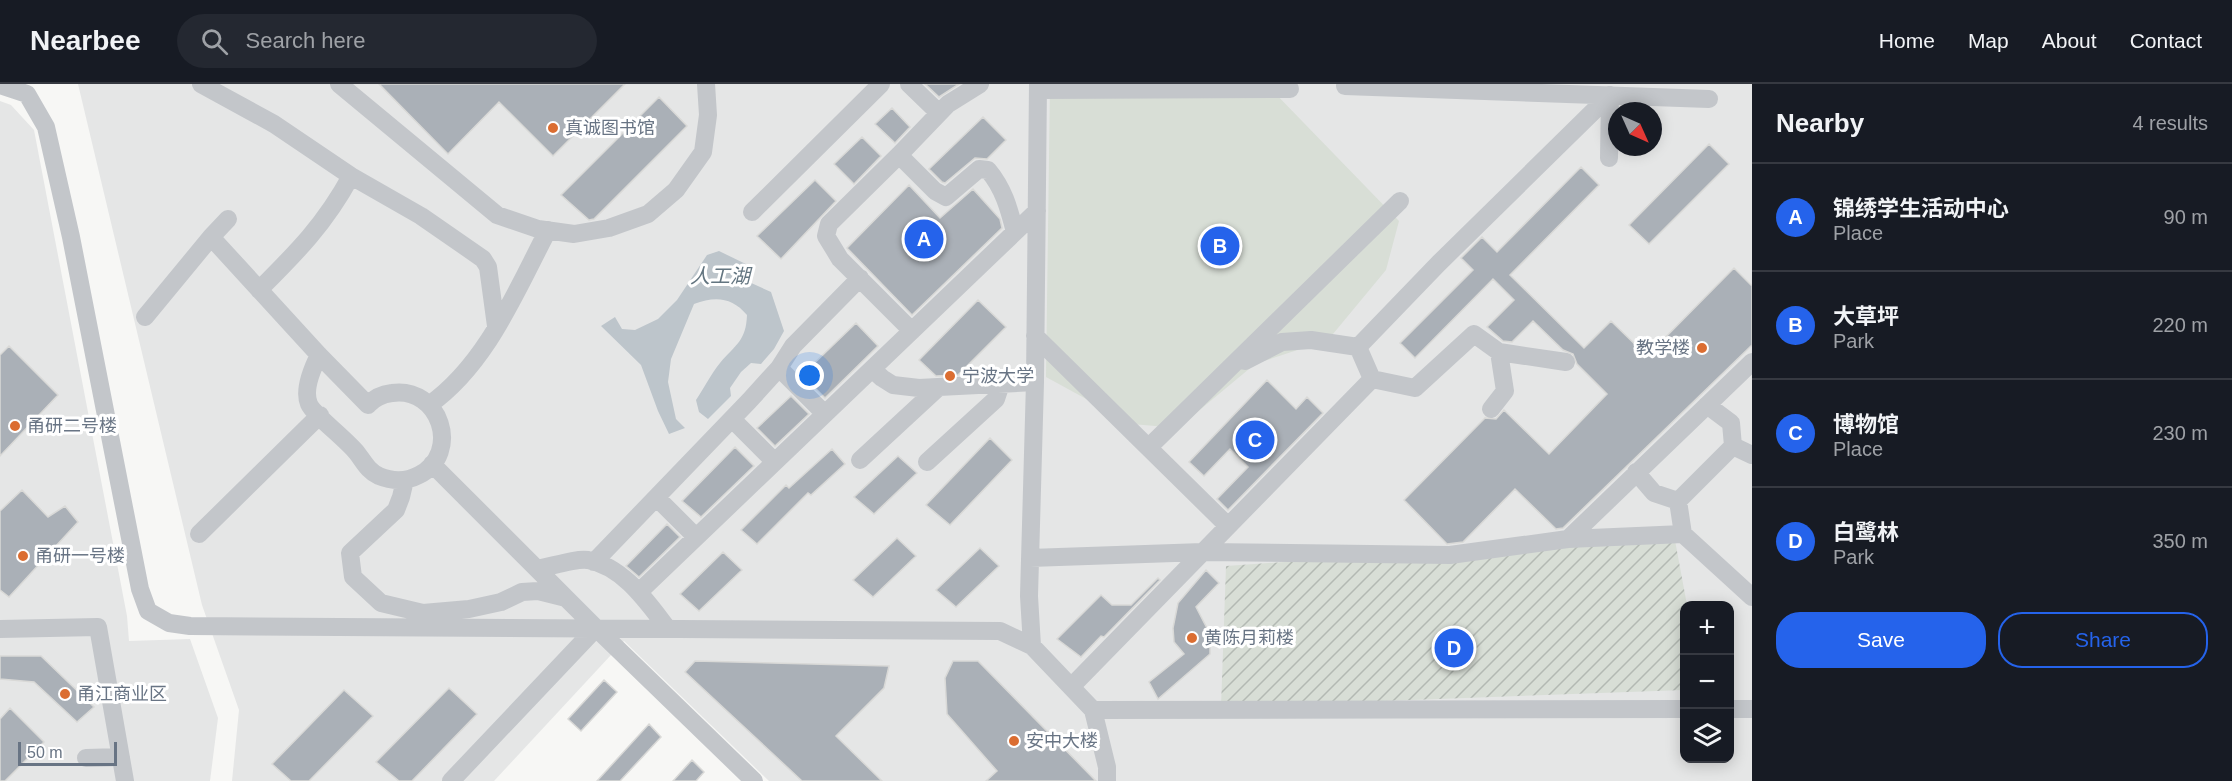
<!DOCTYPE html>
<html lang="en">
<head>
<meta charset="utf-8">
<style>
  :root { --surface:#171b24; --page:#242831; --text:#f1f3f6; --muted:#9ea1a6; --line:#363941; --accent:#2563eb }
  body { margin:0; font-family:Arial,"Noto Sans SC",sans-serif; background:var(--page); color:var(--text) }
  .controls { position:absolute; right:18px; bottom:18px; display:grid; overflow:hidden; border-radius:12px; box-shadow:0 3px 15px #0003 }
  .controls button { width:54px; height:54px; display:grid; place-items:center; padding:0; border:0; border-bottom:2px solid var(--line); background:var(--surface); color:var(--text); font:30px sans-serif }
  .compass { position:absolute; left:1608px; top:18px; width:54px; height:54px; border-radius:50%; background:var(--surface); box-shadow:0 3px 15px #0003; rotate:135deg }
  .scale { position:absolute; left:18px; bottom:15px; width:99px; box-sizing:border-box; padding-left:6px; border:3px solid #687484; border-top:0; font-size:16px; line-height:21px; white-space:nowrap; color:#687484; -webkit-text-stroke:4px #fff; paint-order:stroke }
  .you { position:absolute; left:810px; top:292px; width:21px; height:21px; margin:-15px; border:4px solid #fff; border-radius:50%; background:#1a73e8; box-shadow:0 0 0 9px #1a73e833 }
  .badge { display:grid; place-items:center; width:39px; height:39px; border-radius:50%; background:var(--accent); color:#fff; font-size:20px; font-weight:700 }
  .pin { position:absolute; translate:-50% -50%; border:3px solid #fff; box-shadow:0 2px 6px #0006 }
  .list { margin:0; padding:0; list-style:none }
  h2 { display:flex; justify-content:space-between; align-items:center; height:78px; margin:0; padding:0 24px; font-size:26px }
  h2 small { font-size:20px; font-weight:400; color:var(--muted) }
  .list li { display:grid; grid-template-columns:39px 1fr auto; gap:18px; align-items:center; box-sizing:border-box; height:108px; padding:0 24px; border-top:2px solid var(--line) }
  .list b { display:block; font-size:22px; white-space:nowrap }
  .list p { margin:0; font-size:20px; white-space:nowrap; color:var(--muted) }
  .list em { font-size:20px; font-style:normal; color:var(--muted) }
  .actions { display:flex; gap:12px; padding:18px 24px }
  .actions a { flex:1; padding:14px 0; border:2px solid var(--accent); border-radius:24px; text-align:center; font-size:21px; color:var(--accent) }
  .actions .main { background:var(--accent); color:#fff }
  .icon { flex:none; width:33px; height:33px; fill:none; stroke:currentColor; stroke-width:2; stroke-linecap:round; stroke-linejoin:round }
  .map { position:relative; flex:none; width:1752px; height:697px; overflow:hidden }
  header { display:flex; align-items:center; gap:36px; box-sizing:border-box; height:84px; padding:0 30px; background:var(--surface); border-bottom:2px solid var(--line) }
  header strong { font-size:28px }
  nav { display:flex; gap:33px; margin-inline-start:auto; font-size:21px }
  .search { width:420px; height:54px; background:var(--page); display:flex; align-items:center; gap:15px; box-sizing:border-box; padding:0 21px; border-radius:33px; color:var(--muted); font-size:22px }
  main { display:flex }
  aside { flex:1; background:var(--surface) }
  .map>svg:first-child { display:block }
  .built { fill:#e5e6e6; fill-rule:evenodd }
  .park { fill:#d8ded6 }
  .garden { fill:url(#garden-furrows) }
  .water { fill:#bdc5cb }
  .building { fill:#aab0b7; stroke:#d9d9d7; stroke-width:1.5 }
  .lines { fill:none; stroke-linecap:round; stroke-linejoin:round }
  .minor { stroke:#c3c6ca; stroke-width:18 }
  .poi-dot { fill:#db6d31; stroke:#fff; stroke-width:2 }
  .labels { text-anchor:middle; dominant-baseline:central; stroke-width:6; stroke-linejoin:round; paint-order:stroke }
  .poi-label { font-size:18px; fill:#687484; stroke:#fff; text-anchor:start }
  .water-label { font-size:20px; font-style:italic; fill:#637580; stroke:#fff }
</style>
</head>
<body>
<header>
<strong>Nearbee</strong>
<div class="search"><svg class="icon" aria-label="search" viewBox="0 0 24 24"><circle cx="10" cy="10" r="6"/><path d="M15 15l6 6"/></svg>Search here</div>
<nav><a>Home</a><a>Map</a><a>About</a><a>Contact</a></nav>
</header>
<main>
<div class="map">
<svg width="1752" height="697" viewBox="0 0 1752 697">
  <defs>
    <pattern id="garden-furrows" width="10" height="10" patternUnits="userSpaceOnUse" patternTransform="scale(1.5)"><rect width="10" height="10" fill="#d8ded6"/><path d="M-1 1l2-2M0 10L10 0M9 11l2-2" fill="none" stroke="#b3b9b3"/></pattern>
  </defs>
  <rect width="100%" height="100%" fill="#f7f7f5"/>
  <!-- built -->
  <path class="built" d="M78,0h1674v697h-983l-145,-140 -130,140h-262l7,-71 -37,-105zM1617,27h36v36h-36zM1684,522h46v152h-46z
    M0,17l11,4 23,25 93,486 2,25 61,-2 28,79 -8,63h-210z"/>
  <!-- park -->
  <path class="park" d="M1050,0h216l133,137 -13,49 -58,70 -73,24 -77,64 -46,-4 -86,-47z"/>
  <!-- garden -->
  <path class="garden" d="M1674,451l13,70 -3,1v84l-463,17 5,-141z"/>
  <!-- water -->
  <path class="water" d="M719,167l35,17 -5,14 22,10 13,39 -10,18 -13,15 -10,-1 -10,9 -11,16 1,8 -23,23 -9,-7 -3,-12c8,-12 15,-26 24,-37 16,-19 26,-22 27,-48 -15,-18 -32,-19 -53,-11l-23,55 -3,23 8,37 9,9 -16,6 -11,-23 -17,-46 -40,-39 14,-9 7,12 13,1 23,-11 19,-19 30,-45z"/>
  <!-- building -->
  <path class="building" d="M379,0h246l-72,72 -54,-54 -51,52z
    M925,0h34l-20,13z
    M659,13l28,29 -93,93 -5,1 -28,-25z
    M892,24l18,19 -15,16 -20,-19z
    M983,33l23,23 -19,19 -12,-1 -30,25 -3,-1 -13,-13z
    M862,53l19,19 -27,28 -20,-20z
    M1709,60l20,20 -80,80 -20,-19z
    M1581,83l18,18 -89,90 74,73 27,-27 36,35 87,-88 18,18v59l-189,183 -7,1 -41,-40 -52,53 -16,2 -43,-44 81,-82 11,1 8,-9 45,44 58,-60 -30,-30 -4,-10 -10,-4 -30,-29 -21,21 -9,-1 -16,-14 27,-27 -21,-21 -78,79 -15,-15 73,-73 -12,-12 21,-21 15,15z
    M815,96l21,21 -55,58 -24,-23z
    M909,101l31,33 33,-29 27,30 2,9 -90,87 -65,-67z
    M978,216l28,27 -48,48 -22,1 -17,-16z
    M856,239l22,23 -53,52 -23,-23z
    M9,262l49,49 -58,61v-101z
    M1267,296l29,29 11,-12 16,16 -95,97 -11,-11 31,-32 -18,-18 -26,27 -15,-14z
    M791,312l18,18 -34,32 -18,-18z
    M990,354l22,22 -62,65 -24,-20z
    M735,363l19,19 -53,51 -19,-16z
    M832,365l13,15 -34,31 -3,-2 -51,51 -16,-14 45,-45 3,3z
    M898,372l19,17 -43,41 -20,-17z
    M22,406l26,27 17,-11 13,16 -69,75 -9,-7v-79z
    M667,440l13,13 -41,40 -13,-11z
    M897,454l19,18 -43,41 -20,-17z
    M980,464l19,18 -43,41 -20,-17z
    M723,468l19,18 -43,41 -19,-17z
    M1206,486l13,13 -23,24 14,27v20l-52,45 -9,-17 35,-28 -10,-12 -1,-14 5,-25z
    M1158,494l2,2 -56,57 -3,-1 -20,21 -24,-18 44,-44 11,10h19z
    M0,572h41l53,51 -17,15 -43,-40 -34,-3z
    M695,577l194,5 -5,22 -48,48 46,45h-80l-117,-109z
    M953,577h25l118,120h-110l11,-10 -50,-57 -2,-36z
    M604,596l13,12 -36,39 -13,-12z
    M449,604l28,26 -65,67h-13l-23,-19z
    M344,606l29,26 -64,65h-18l-19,-17z
    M10,624l34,34 -39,39h-5v-62z
    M649,640l12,13 -41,44h-23z
    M692,676l12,12 -8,9h-23z"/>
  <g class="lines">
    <!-- minor -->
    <path class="minor" d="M201,0l73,40 77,52 70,40 62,43 5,8 8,59
      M339,0l158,131 41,14 36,5 35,-6 39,-14 28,-24 27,-38 5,-37 -2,-31
      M909,0l30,29
      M1038,0l-3,298 -6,214 3,50 61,64 14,57v14
      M0,1l27,9 19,33 25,110 69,352 8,22 21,12 21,3 810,5 32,15
      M1345,2l364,13
      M1038,6l252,-1
      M899,71l36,36 11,6 33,-28 9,1c16,19 21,39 27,62
      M1609,74l1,-63
      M752,128l129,-128
      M211,153l17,-18
      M259,206c38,-38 66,-66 92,-114
      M145,233l66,-80 108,118 49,50c6,-7 15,-11 24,-12 48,-7 70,60 27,82 -13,7 -28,6 -40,1 -11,-5 -15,-14 -22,-23 -9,-12 -44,-39 -48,-49 -6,-14 4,-37 10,-49
      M912,247l-72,-72 -14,-23 3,-12 70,-69 49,-51 32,-20
      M1035,252l193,190
      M1358,263l81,-84 171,-168
      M1245,277l37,-19 29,-2 47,7
      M779,284l46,46
      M872,285l10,9 11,7 26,3 116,-6
      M1372,295l43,9 59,-54 25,18 67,10
      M429,321c58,-41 87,-114 119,-175
      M1707,321l24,18 2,23
      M1491,325l14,-18 -6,-39
      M732,335l43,43
      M1149,363l251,-246
      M860,376l79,-73
      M927,378l69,-63 5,-15
      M432,380l164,164
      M1636,388l18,21 24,8
      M405,396l-4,17 -5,13 -46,43 3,24 28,26 42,10 46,-4 32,-7 21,-10 16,-1 28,7
      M657,414l39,39
      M199,450l121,-119
      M1683,450l-5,-33 55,-55 19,9
      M1568,455l184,-177
      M1030,474l173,-6 247,3 118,-16 115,-5 69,63
      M594,478l155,-161 30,-33 14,-22 67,-68
      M537,485c13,-2 39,-11 51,-9 36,7 59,42 80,69
      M639,508l398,-381
      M0,545l98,-2 27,154
      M1071,603l301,-308 -14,-32
      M1730,625h22
      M1093,626l591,-1
      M86,674l35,-1
      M451,697l145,-153 158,153"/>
  </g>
  <!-- markers -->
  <g class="poi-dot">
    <circle cx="553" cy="44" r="6"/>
    <circle cx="1702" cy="264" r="6"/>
    <circle cx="950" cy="292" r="6"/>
    <circle cx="15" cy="342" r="6"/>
    <circle cx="23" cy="472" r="6"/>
    <circle cx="1192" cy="554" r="6"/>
    <circle cx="65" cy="610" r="6"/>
    <circle cx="1014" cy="657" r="6"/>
  </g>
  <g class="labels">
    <!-- poi labels -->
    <g class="poi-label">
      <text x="565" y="44">真诚图书馆</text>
      <text x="1690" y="264" text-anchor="end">教学楼</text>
      <text x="962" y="292">宁波大学</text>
      <text x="27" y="342">甬研二号楼</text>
      <text x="35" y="472">甬研一号楼</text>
      <text x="1204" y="554">黄陈月莉楼</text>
      <text x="77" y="610">甬江商业区</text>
      <text x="1026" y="657">安中大楼</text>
    </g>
    <!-- water labels -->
    <g class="water-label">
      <text x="720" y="192">人工湖</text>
    </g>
  </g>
</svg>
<div class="controls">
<button>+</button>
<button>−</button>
<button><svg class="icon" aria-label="layers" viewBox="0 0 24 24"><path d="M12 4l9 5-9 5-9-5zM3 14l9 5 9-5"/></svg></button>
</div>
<svg class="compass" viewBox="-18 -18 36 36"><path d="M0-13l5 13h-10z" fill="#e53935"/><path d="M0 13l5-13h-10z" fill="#9ea1a6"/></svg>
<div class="scale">50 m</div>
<div class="you"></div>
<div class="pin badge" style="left:924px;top:155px">A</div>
<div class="pin badge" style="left:1220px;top:162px">B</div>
<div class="pin badge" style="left:1255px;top:356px">C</div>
<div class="pin badge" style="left:1454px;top:564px">D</div>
</div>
<aside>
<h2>Nearby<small>4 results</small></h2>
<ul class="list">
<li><span class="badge">A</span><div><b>锦绣学生活动中心</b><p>Place</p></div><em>90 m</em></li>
<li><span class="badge">B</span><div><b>大草坪</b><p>Park</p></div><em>220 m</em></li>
<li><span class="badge">C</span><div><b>博物馆</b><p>Place</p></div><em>230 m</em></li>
<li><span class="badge">D</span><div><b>白鹭林</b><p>Park</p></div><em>350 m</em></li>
</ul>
<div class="actions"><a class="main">Save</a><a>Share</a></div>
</aside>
</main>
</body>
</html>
